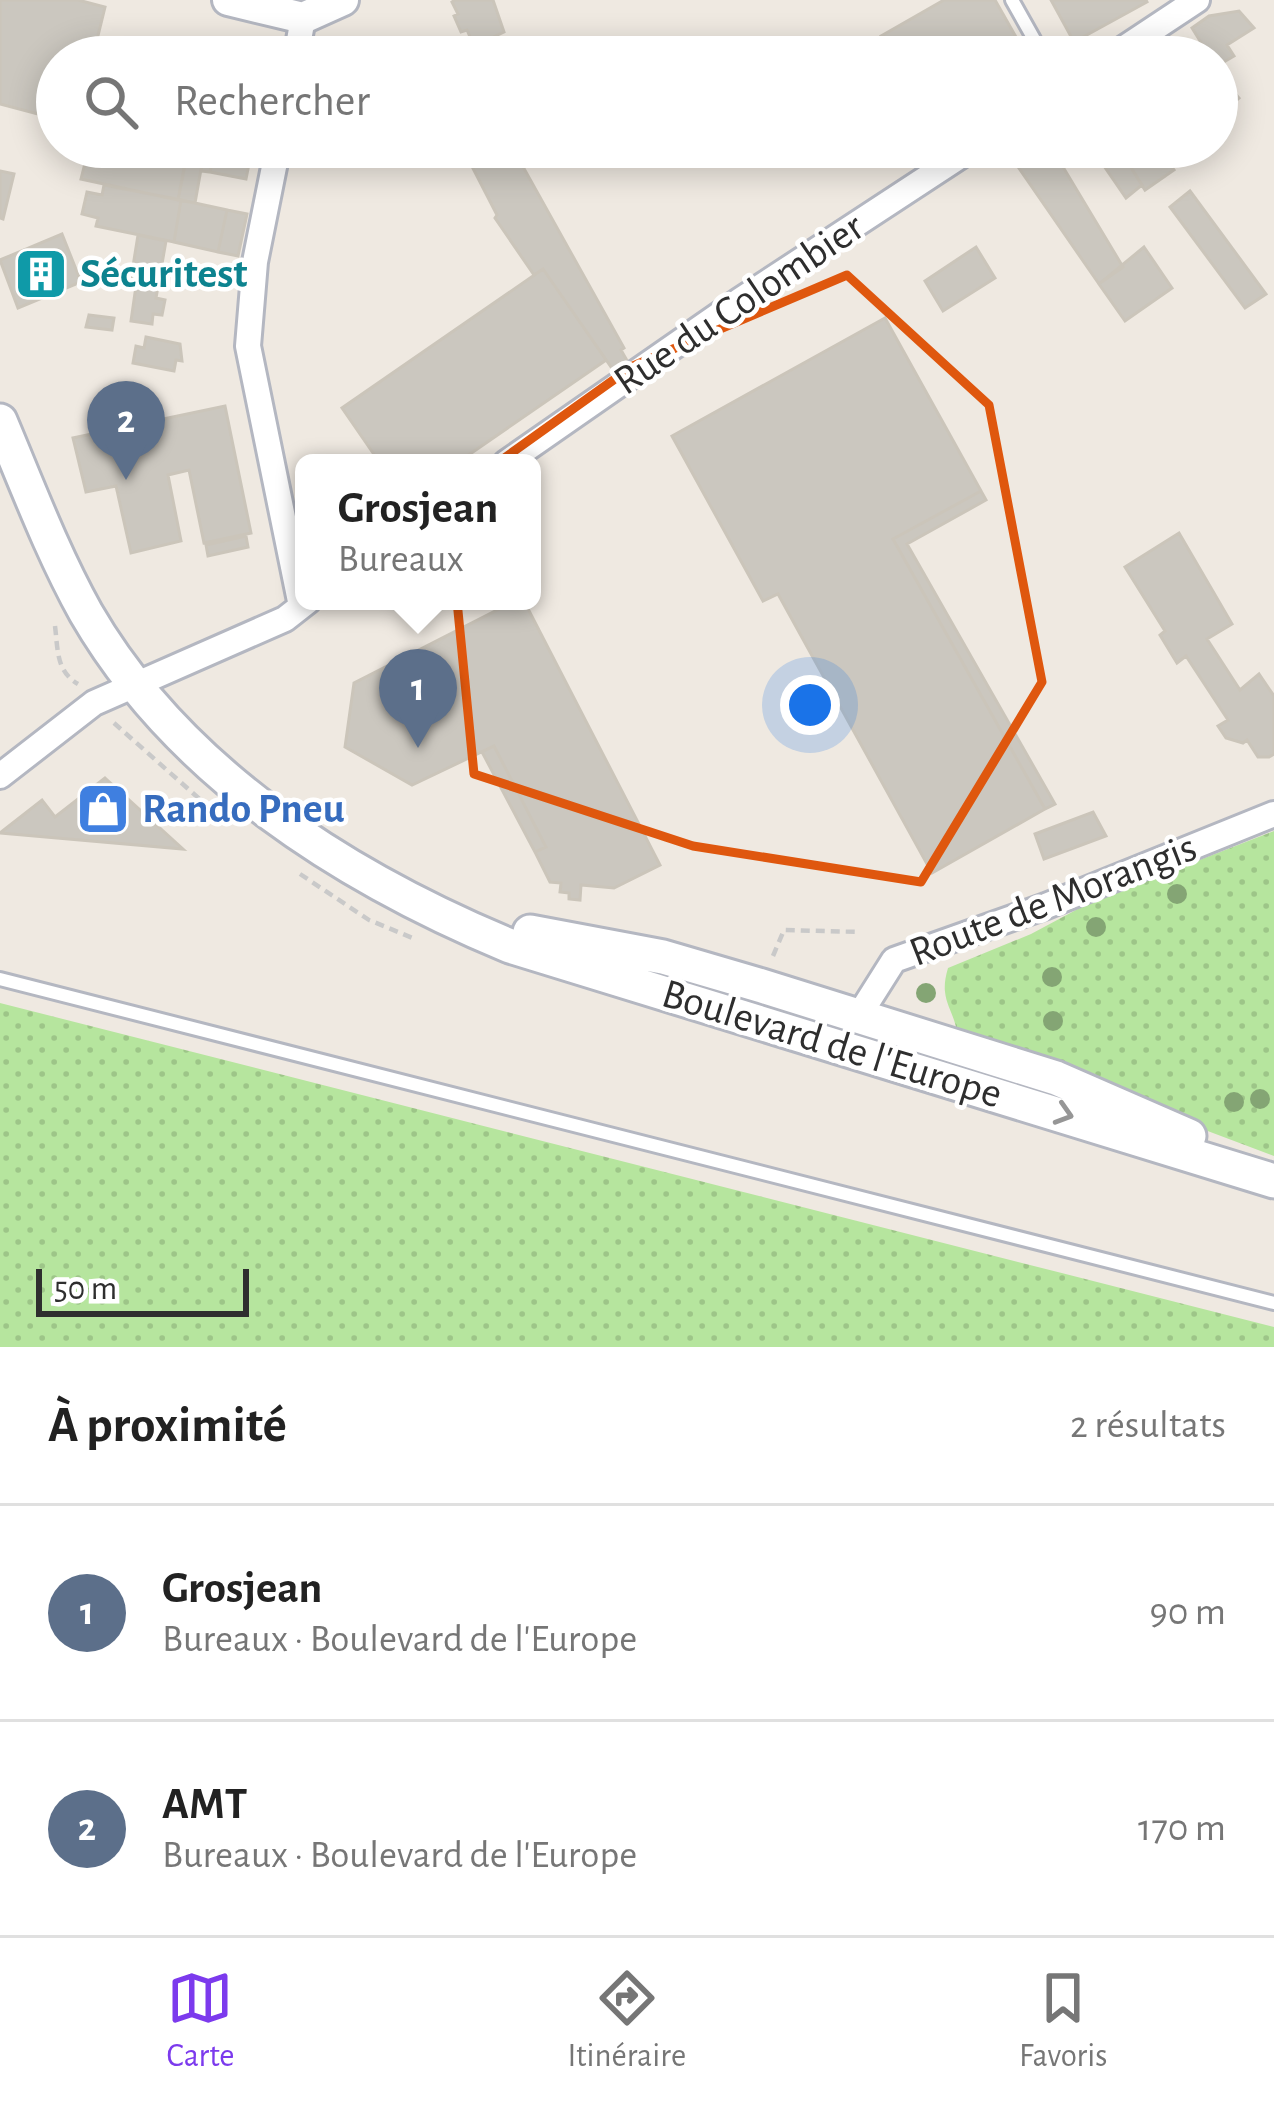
<!DOCTYPE html>
<html lang="fr">
<head>
<meta charset="utf-8">
<style>
  :root { --surface:#fff; --page:#f2f2f2; --text:#222; --muted:#767676; --line:#e0e0e0; --accent:#7c3aed }
  body { margin:0; font-family:"Alegreya Sans",sans-serif; background:var(--page); color:var(--text) }
  .scale { position:absolute; left:36px; bottom:30px; width:213px; box-sizing:border-box; padding-left:12px; border:6px solid #2e2e2e; border-top:0; font-size:33px; line-height:42px; white-space:nowrap; color:#2e2e2e; -webkit-text-stroke:9px #fff; paint-order:stroke }
  .you { position:absolute; left:810px; top:705px; width:42px; height:42px; margin:-30px; border:9px solid #fff; border-radius:50%; background:#1a73e8; box-shadow:0 0 0 18px #1a73e833 }
  .badge { display:grid; place-items:center; width:78px; height:78px; border-radius:50%; background:var(--accent); color:#fff; font-size:39px; font-weight:700 }
  .pin { position:absolute; translate:-50% -99px; filter:drop-shadow(0 3px 6px #0008) }
  .pin::after { content:''; position:absolute; top:63px; width:42px; height:36px; background:inherit; clip-path:polygon(0 0,100% 0,50% 100%) }
  .popup { position:absolute; left:295px; top:454px; width:246px; height:156px; box-sizing:border-box; display:grid; place-content:center; border-radius:18px; background:var(--surface); filter:drop-shadow(0 3px 9px #0005); font-size:39px; white-space:nowrap; color:var(--muted) }
  .popup b { font-size:45px; color:var(--text) }
  .popup::after { content:''; position:absolute; left:50%; top:100%; margin-left:-24px; border:24px solid transparent; border-top-color:var(--surface) }
  .list { margin:0; padding:0; list-style:none }
  h2 { display:flex; justify-content:space-between; align-items:center; height:156px; margin:0; padding:0 48px; font-size:51px }
  h2 small { font-size:39px; font-weight:400; color:var(--muted) }
  .list li { display:grid; grid-template-columns:78px 1fr auto; gap:36px; align-items:center; box-sizing:border-box; height:216px; padding:0 48px; border-top:3px solid var(--line) }
  .list b { display:block; font-size:45px; white-space:nowrap }
  .list p { margin:0; font-size:39px; white-space:nowrap; color:var(--muted) }
  .list em { font-size:39px; font-style:normal; color:var(--muted) }
  .icon { flex:none; width:66px; height:66px; fill:none; stroke:currentColor; stroke-width:2; stroke-linecap:round; stroke-linejoin:round }
  .map { position:relative; flex:none; width:1274px; height:1347px; overflow:hidden }
  .search { position:absolute; background:var(--surface); box-shadow:0 6px 30px #0003; left:36px; right:36px; top:36px; height:132px; display:flex; align-items:center; gap:30px; box-sizing:border-box; padding:0 42px; border-radius:66px; color:var(--muted); font-size:45px }
  .sheet { height:588px; background:var(--surface) }
  nav { display:flex; justify-content:space-around; align-items:center; box-sizing:border-box; height:168px; border-top:3px solid var(--line); background:var(--surface); font-size:33px; color:var(--muted) }
  nav a { display:grid; justify-items:center; gap:6px }
  nav .on { color:var(--accent) }
  .map>svg:first-child { display:block }
  .grass { fill:url(#grass-dots) }
  .building { fill:#cbc7bf; stroke:#cbc5ba; stroke-width:3 }
  .lines { fill:none; stroke-linecap:round; stroke-linejoin:round }
  .service-casing { stroke:#b4b7c1; stroke-width:18 }
  .minor-casing { stroke:#b4b7c1; stroke-width:30 }
  .tertiary-casing { stroke:#b4b7c1; stroke-width:36 }
  .secondary-casing { stroke:#b4b7c1; stroke-width:39 }
  .path { stroke:#c9c9c9; stroke-width:4.5; stroke-dasharray:9 6; stroke-linecap:butt }
  .service { stroke:#fff; stroke-width:12 }
  .minor { stroke:#fff; stroke-width:24 }
  .tertiary { stroke:#fff; stroke-width:30 }
  .secondary { stroke:#fff; stroke-width:33 }
  .tree { fill:#84a574 }
  .oneway { stroke:#969696 }
  .marked { fill:none; stroke:#df570e; stroke-width:9; stroke-linejoin:round }
  .labels { text-anchor:middle; dominant-baseline:central; stroke-width:9; stroke-linejoin:round; paint-order:stroke }
  .culture-label { font-size:42px; font-weight:bold; fill:#0d838f; stroke:#fff; text-anchor:start }
  .street-label { font-size:42px; fill:#2e2e2e; stroke:#fff }
  .shop-label { font-size:42px; font-weight:bold; fill:#366cbe; stroke:#fff; text-anchor:start }
</style>
</head>
<body>
<div class="map">
<svg width="1274" height="1347" viewBox="0 0 1274 1347">
  <defs>
    <pattern id="grass-dots" width="8" height="8" patternUnits="userSpaceOnUse" patternTransform="scale(3)"><rect width="8" height="8" fill="#b6e59e"/><path d="M2 2h.1M6 6h.1" fill="none" stroke="#9dc588" stroke-width="1.8" stroke-linecap="round"/></pattern>
  </defs>
  <rect width="100%" height="100%" fill="#efe9e1"/>
  <!-- grass -->
  <path class="grass" d="M1274,831v325l-316,-119c-4,-30 -20,-36 -10,-69l83,-34 58,-31z
    M0,1003l1274,324v20h-1274z"/>
  <!-- building -->
  <path class="building" d="M0,0h78l27,7 -12,49 -36,1v62l-57,-15z
    M455,0h38l11,32 -30,14 -7,-16 -6,2 -7,-16 4,-2 -6,-12z
    M944,0h51l30,53 -6,4h-126l-12,-21z
    M1051,0h95l1,2 -73,40z
    M1239,11l15,17 -27,17 7,11 -17,10v-9h-7l-18,-29 17,-12z
    M210,43l17,4 -1,5 16,5h-35z
    M1221,77l18,21 -15,13 -7,-10v-20z
    M89,147l96,18 -7,35 -97,-21z
    M188,147h17l-10,56 -17,-3z
    M205,147h10l-5,25 -9,-1z
    M215,147l37,2 -6,30 -36,-7z
    M462,147h50l112,201 -3,2 8,14 -13,10 -73,-105 -9,6 -39,-57 2,-3z
    M1051,147l72,120 -24,17 -94,-136z
    M1091,147h27l24,38 -16,13z
    M1138,147h19l17,23 -29,20 -20,-32z
    M0,171l14,3 -11,45 -3,-1z
    M104,185l77,15 -7,42 -78,-16 2,-8 -16,-4 5,-22 15,3z
    M1190,191l76,103 -21,14 -75,-101z
    M181,200l46,10 -9,42 -44,-10z
    M227,210l20,4 -9,42 -20,-4z
    M62,234l19,48 -63,26 -18,-48z
    M138,235l28,6 -10,57 9,2 -3,15 -9,-1 -1,10 -21,-3 5,-35 -6,-1z
    M976,247l19,31 -52,33 -18,-30z
    M1144,247l28,41 -47,33 -26,-37z
    M543,269l63,91 -149,103h-77l-38,-55z
    M89,315l25,3 -2,12 -26,-3z
    M885,318l96,173 -88,48 152,270 -113,64 -154,-279 -15,7 -91,-165z
    M146,337l34,7 2,17 -6,-1 -2,11 -41,-8 3,-17 8,2z
    M225,406l26,127 -47,10 -15,-73 -21,5 13,66 -50,12 -15,-67 -30,6 -13,-54z
    M981,491l5,9 -79,44 148,260 -10,5 -152,-270z
    M1179,533l53,91 -25,15 33,51 19,-16 15,22v58l-5,3h-11l-11,-17 -4,3 -17,-5 -8,-12 10,-6 -42,-64 -9,7 -17,-28 5,-4 -40,-64z
    M246,536l2,11 -40,9 -2,-11z
    M515,601h9l136,264 -46,23 -33,-3 -1,15 -11,-1v-6l-9,-1 1,-9 -11,-1 -15,-30 11,-5 -52,-101 -82,39 -67,-38 9,-64z
    M494,746l52,101 -11,5 -53,-100z
    M105,778l78,71 -183,-16 42,-33 13,17z
    M1093,812l13,24 -62,23 -9,-25z"/>
  <g class="lines">
    <!-- service casing -->
    <g class="service-casing">
      <path id="service" d="M1012,0l32,57
        M0,979l1274,324"/>
    </g>
    <!-- minor casing -->
    <g class="minor-casing">
      <path id="minor" d="M296,57l7,-39
        M1111,57l86,-57
        M278,147l-23,115 -7,84 53,260
        M506,463l233,-162 235,-154
        M0,776l94,-73 191,-84 23,-18
        M858,1017l36,-57 152,-54 228,-92"/>
    </g>
    <!-- tertiary casing -->
    <g class="tertiary-casing">
      <path id="tertiary" d="M228,0l75,18 40,-18"/>
    </g>
    <!-- secondary casing -->
    <g class="secondary-casing">
      <path id="secondary" d="M0,421c27,64 52,131 86,192 92,159 258,264 424,333l764,235
        M530,932l133,25 99,29 294,92 133,58"/>
    </g>
    <!-- path -->
    <path class="path" d="M55,626c3,24 1,45 23,58
      M114,723l90,80
      M300,874l69,46 46,19
      M773,956l11,-26 76,2"/>
    <!-- service -->
    <use href="#service" class="service"/>
    <!-- minor -->
    <use href="#minor" class="minor"/>
    <!-- tertiary -->
    <use href="#tertiary" class="tertiary"/>
    <!-- secondary -->
    <use href="#secondary" class="secondary"/>
  </g>
  <!-- trees -->
  <g class="tree">
    <circle cx="1177" cy="894" r="10"/>
    <circle cx="1096" cy="927" r="10"/>
    <circle cx="1052" cy="977" r="10"/>
    <circle cx="926" cy="993" r="10"/>
    <circle cx="1053" cy="1021" r="10"/>
    <circle cx="1260" cy="1099" r="10"/>
    <circle cx="1234" cy="1102" r="10"/>
  </g>
  <!-- one-way arrows -->
  <defs><path id="oneway-chevron" d="M-2-3.5L2.5 0L-2 3.5" fill="none" stroke-width="1.6" stroke-linecap="round" stroke-linejoin="round" transform="scale(3)"/></defs>
  <use class="oneway" href="#oneway-chevron" transform="translate(1064 1114) rotate(17)"/>
  <!-- marked area -->
  <path class="marked" d="M847,275l142,130 53,277 -121,200 -228,-36 -219,-72 -27,-275 186,-133z"/>
  <!-- icons -->
  <defs>
    <g id="building-square" transform="scale(2.7)"><rect x="-9" y="-9" width="18" height="18" rx="4" fill="#0f9aa8" stroke="#fff"/><path d="M-4-6H4V6H1V3H-1V6H-4ZM-2.5-4.3h1.7v1.8h-1.7ZM.8-4.3h1.7v1.8H.8ZM-2.5-1h1.7V.8h-1.7ZM.8-1h1.7V.8H.8Z" fill="#fff"/></g>
    <g id="shop-square" transform="scale(2.7)"><rect x="-9" y="-9" width="18" height="18" rx="4" fill="#3f7fe0" stroke="#fff"/><path d="M-5-2.5h2.3a2.7 3.5 0 0 1 5.4 0H5L5.5 6h-11ZM-1.5-2.5h3a1.5 2.3 0 0 0-3 0Z" fill="#fff"/></g>
  </defs>
  <g fill-rule="evenodd">
    <use href="#building-square" x="41" y="274"/>
    <use href="#shop-square" x="103" y="809"/>
  </g>
  <g class="labels">
    <!-- culture labels -->
    <g class="culture-label">
      <text x="80" y="274">Sécuritest</text>
    </g>
    <!-- street labels -->
    <g class="street-label">
      <text transform="translate(739 304) rotate(-34)">Rue du Colombier</text>
      <text transform="translate(1053 900) rotate(-21)">Route de Morangis</text>
      <text transform="translate(832 1044) rotate(17)">Boulevard de l'Europe</text>
    </g>
    <!-- shop labels -->
    <g class="shop-label">
      <text x="142" y="809">Rando Pneu</text>
    </g>
  </g>
</svg>
<div class="scale">50 m</div>
<div class="you"></div>
<div class="pin badge" style="left:418px;top:748px;background:#5c6f8a">1</div>
<div class="popup"><b>Grosjean</b>Bureaux</div>
<div class="pin badge" style="left:126px;top:480px;background:#5c6f8a">2</div>
<div class="search"><svg class="icon" aria-label="search" viewBox="0 0 24 24"><circle cx="10" cy="10" r="6"/><path d="M15 15l6 6"/></svg>Rechercher</div>
</div>
<section class="sheet">
<h2>À proximité<small>2 résultats</small></h2>
<ul class="list">
<li><span class="badge" style="background:#5c6f8a">1</span><div><b>Grosjean</b><p>Bureaux · Boulevard de l'Europe</p></div><em>90 m</em></li>
<li><span class="badge" style="background:#5c6f8a">2</span><div><b>AMT</b><p>Bureaux · Boulevard de l'Europe</p></div><em>170 m</em></li>
</ul>
</section>
<nav>
<a class="on"><svg class="icon" aria-label="map" viewBox="0 0 24 24"><path d="M3 6l6-2 6 2 6-2v14l-6 2-6-2-6 2zM9 4v14M15 6v14"/></svg>Carte</a>
<a><svg class="icon" aria-label="directions" viewBox="0 0 24 24"><path d="M12 3l9 9-9 9-9-9zM9 14v-3h6M13 9l2 2-2 2"/></svg>Itinéraire</a>
<a><svg class="icon" aria-label="saved" viewBox="0 0 24 24"><path d="M7 4h10v16l-5-4-5 4z"/></svg>Favoris</a>
</nav>
</body>
</html>
